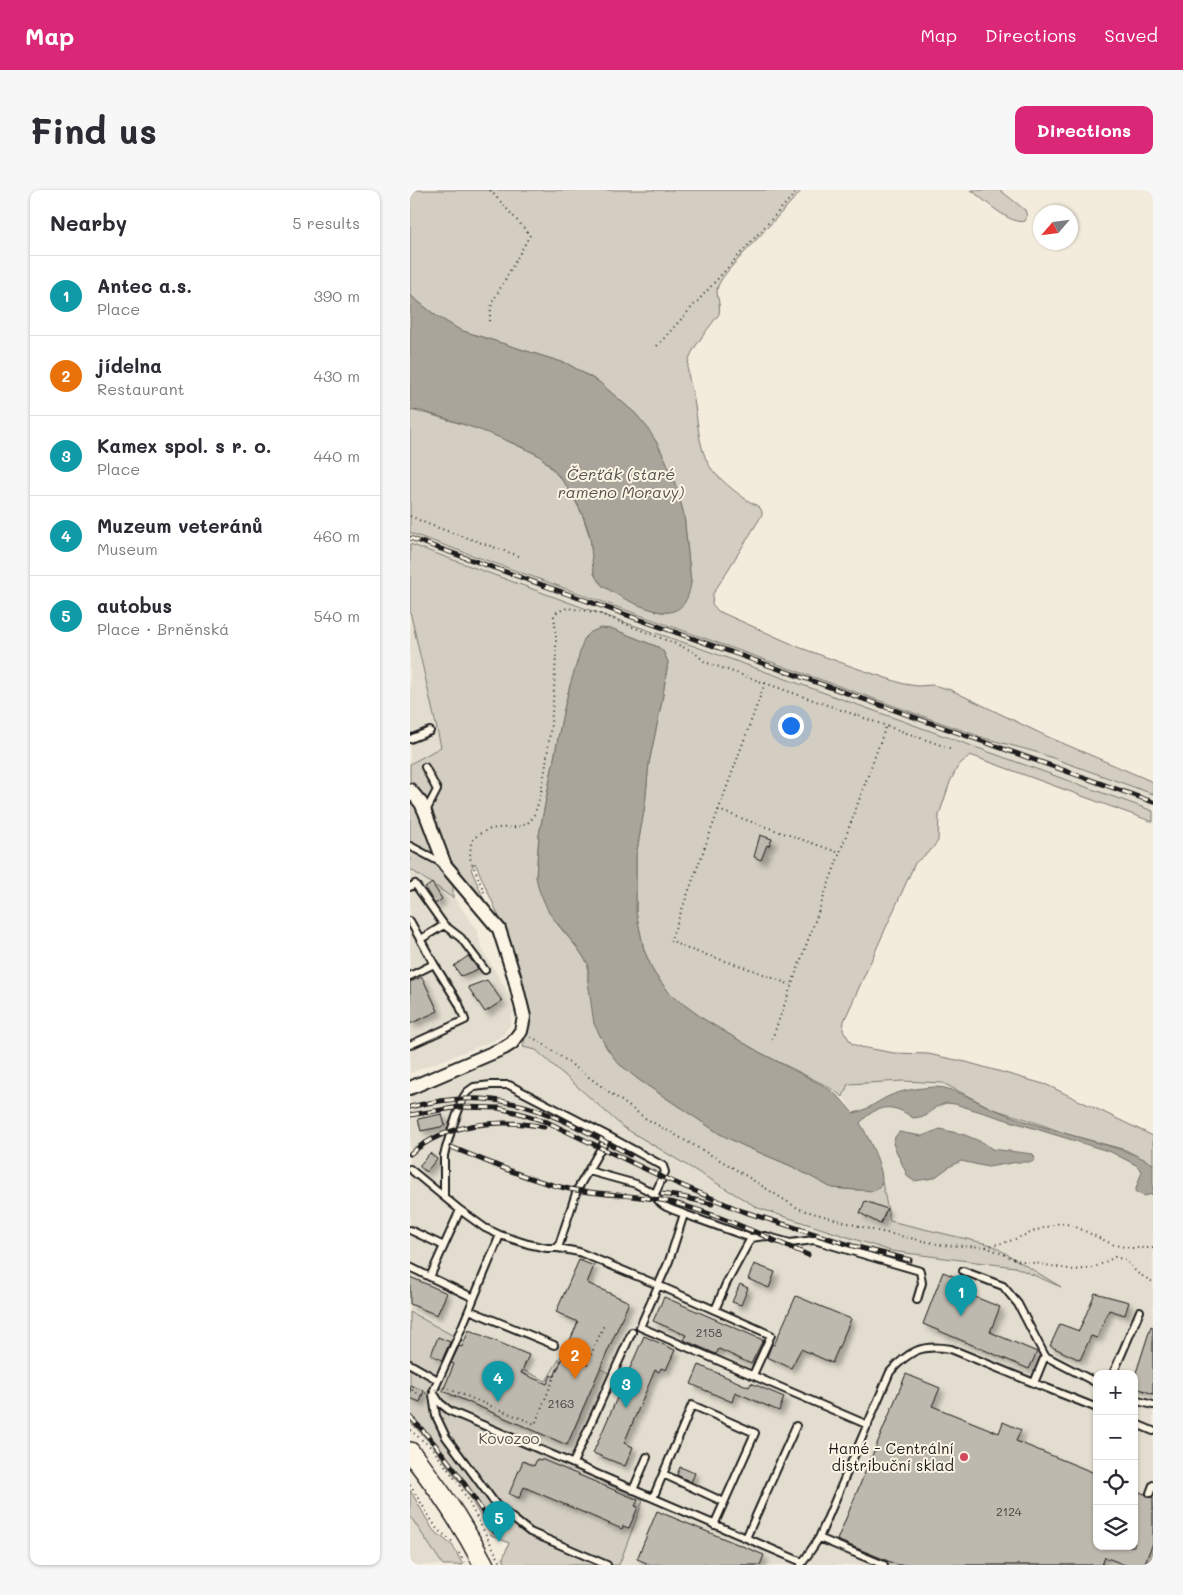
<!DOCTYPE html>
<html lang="en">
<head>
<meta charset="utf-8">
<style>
  :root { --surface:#fff; --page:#f7f7f7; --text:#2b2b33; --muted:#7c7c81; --line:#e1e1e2; --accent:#db2777 }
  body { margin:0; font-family:Mali,sans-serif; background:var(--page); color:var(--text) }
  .controls { position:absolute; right:15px; bottom:15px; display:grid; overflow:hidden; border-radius:10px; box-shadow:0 1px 4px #0004 }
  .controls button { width:45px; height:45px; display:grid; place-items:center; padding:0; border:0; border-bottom:1px solid var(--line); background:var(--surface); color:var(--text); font:25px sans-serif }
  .compass { position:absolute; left:623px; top:15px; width:45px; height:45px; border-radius:50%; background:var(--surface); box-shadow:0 1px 4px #0004; rotate:242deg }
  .you { position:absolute; left:380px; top:535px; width:18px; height:18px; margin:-12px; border:4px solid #fff; border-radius:50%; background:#1a73e8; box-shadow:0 0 0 8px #1a73e833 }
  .badge { display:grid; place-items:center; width:32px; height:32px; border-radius:50%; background:var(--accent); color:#fff; font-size:16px; font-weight:700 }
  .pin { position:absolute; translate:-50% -41px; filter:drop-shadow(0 1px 2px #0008) }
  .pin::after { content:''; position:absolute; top:26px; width:18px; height:15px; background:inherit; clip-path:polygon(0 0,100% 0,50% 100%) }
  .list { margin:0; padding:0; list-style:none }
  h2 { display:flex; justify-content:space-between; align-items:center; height:65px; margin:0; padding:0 20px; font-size:21px }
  h2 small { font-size:16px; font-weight:400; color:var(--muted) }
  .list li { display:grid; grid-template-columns:32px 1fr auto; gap:15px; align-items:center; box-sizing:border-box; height:80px; padding:0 20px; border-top:1px solid var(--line) }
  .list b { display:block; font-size:19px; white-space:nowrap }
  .list p { margin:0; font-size:16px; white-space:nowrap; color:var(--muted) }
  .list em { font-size:16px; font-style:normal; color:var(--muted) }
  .icon { flex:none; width:28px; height:28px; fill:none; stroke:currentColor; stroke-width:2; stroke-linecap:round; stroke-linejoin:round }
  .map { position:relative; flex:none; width:743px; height:1375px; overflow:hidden; border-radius:10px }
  header { display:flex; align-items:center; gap:30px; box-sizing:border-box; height:70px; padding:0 25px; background:var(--accent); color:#fff }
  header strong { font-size:24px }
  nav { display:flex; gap:28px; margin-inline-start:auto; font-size:18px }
  .intro { display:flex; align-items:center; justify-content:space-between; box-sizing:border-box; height:120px; padding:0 30px }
  h1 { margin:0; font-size:35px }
  .button { padding:12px 22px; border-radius:10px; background:var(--accent); color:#fff; font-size:18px; font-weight:700 }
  main { display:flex; gap:30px; padding:0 30px }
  aside { flex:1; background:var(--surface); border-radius:10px; box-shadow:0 1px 4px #0004 }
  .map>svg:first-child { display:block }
  .built { fill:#e3ddcf; fill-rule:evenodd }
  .green { fill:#d3cec1; stroke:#78756e }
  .water { fill:#aaa59b; stroke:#716e68 }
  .building { fill:#beb9ae; stroke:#1c1c1c; filter:url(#shadow) }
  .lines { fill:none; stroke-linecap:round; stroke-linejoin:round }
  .lane-casing { stroke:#1c1c1c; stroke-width:10 }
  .street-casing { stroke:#1c1c1c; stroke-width:16 }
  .primary-casing { stroke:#1c1c1c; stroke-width:22 }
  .path { stroke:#1c1c1c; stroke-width:2; stroke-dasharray:1 4; stroke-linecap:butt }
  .lane { stroke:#fcf5e5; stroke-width:6 }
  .street { stroke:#fcf5e5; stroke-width:12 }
  .primary { stroke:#fcf5e5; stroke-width:19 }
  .rail-casing { stroke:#1c1c1c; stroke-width:5 }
  .rail { stroke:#fcf5e5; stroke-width:3; stroke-dasharray:9; stroke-linecap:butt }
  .path-bridge { stroke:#1c1c1c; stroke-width:2; stroke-dasharray:1 4; stroke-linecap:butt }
  .poi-dot { fill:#d1495b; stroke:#fcf5e5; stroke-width:2 }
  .labels { text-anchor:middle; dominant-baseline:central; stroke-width:4; stroke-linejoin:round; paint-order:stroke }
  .number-label { font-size:12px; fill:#444340 }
  .park-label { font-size:15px; fill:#53514e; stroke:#fcf5e5 }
  .poi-label { font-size:15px; fill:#1c1c1c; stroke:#fcf5e5; text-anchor:end }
  .water-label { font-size:16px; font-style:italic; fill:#55534f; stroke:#fcf5e5 }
</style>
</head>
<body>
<header>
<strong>Map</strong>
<nav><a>Map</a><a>Directions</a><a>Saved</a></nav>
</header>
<div class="intro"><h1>Find us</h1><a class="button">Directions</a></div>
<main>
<aside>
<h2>Nearby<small>5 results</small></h2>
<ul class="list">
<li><span class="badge" style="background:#0f9aa8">1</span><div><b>Antec a.s.</b><p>Place</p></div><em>390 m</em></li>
<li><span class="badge" style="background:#e8710a">2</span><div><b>jídelna</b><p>Restaurant</p></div><em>430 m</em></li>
<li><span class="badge" style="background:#0f9aa8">3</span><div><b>Kamex spol. s r. o.</b><p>Place</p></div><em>440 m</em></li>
<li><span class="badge" style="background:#0f9aa8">4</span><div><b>Muzeum veteránů</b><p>Museum</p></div><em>460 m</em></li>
<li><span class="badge" style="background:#0f9aa8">5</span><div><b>autobus</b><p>Place · Brněnská</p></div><em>540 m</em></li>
</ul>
</aside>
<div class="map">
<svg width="743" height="1375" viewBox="0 0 743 1375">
  <defs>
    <filter id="shadow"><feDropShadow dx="4.5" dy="4.5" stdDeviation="2.5" flood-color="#0004"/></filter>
  </defs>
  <rect width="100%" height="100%" fill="#f3ecdd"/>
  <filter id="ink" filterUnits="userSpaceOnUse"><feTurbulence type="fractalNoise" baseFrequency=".02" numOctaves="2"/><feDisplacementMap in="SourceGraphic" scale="10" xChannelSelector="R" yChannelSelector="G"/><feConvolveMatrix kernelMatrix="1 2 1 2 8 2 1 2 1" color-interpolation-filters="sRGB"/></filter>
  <g filter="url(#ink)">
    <!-- built -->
    <path class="built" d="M0,343l574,205 52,14 117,42v17l-687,-245 -56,-22z
      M0,421l31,137 -31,16z
      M0,679l45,30 22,31 5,19 28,47 3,16 -3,13 -7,10 -10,6 -83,32z
      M113,857l13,3 87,77 363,136 29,4 41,18 -59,-38 -107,-25 -14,-68 -15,-30 -17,-26 3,-14 47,-3 48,2 48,26 134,40 29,16v400h-647l-3,-7 6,-15 -18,-8 -25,-44 -33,-45 -23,-24v-326zM687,1184h37v172h-37z
      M0,1326l33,49h-33z"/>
    <!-- green -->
    <path class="green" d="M0,0h392l-70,76c-5,6 -14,16 -15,24 0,8 4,16 2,24 -8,11 -26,33 -30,45 -4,15 3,26 5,41 5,26 4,60 26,78 8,8 18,16 27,22 4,3 9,4 13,8 2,3 2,3 2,7l-49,79 -1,10 6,7 83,37 55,20 48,16 14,2 15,-1 18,5 95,46 107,46v12l-117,-42 -52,-14 -574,-205v-123l22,5 56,17 52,24 28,31 14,27 8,24 4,36 8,12 27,14 31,12h9l22,-29 -7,-68 -7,-26 -11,-28 -9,-18 -21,-29 -37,-32 -31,-18 -108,-34 -25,-15 -25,-20z
      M561,0h29l25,20 2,6 -2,5c-14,5 -42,-22 -54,-31z
      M0,354l185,68 99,34 459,165v11l-183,-67 -12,11 -8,16 -11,33 -1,26 -7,9 -16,13 -71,158 -1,9 9,14 9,3 33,6 34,1 38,8 81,23 106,51v29l-27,-15 -59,-16 -41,-15 -33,-10 -50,-26 -40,-2 -55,3 -5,13 -16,-11 -68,-34 -54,-32 -34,-25 -17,-22 -10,-23 -8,-38v-56l9,-51 4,-42 13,-62 6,-39 -5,-11 -5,-4 -45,-18 -43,56 -7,28 -24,122 -3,42 22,48 21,25 9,14v18l18,65 12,16 21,17 81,54 24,12 47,20 41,22 23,2 23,-1 4,-7 8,39 102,24 69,42 -46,-20 -124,-16 -133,-43 -135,-81 -87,-77 -13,-3 6,-27 -25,-92 -29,-65 -4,6 20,47 -38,-49v31l-43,-29v-105l31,-17 -31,-136z
      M0,1122l51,28 85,41 18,-30 47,23 -42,92 74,35 -24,64h-113l-3,-7 6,-15 -18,-8 -25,-44 -33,-45 -23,-24z
      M0,1300l23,40 20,16 10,19h-20l-33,-49z"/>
    <!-- water -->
    <path class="water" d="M0,105l25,20 25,15 108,34 31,18 37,32 11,13 10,16 9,18 11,28 7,26 7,68c-2,13 -6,26 -21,29 -16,3 -70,-21 -75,-37 -4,-11 -3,-26 -5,-38 -7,-30 -26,-59 -49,-80 -6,-5 -16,-8 -24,-12 -31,-14 -63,-24 -96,-34l-11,-1z
      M190,438l13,1 45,18 5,4 5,11 -6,39 -13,62 -4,42 -9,51v56l8,38 10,23 17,22 34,25 54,32 67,35 15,12 12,14c13,-2 22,-10 34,-16 14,-7 32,-9 48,-10 20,0 39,14 56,21 28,12 58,21 87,29 26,8 52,13 75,27v30l-9,2 -9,-4 7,-21 -6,-6 -25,-13 -156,-48 -9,-1 -10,4 -10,9 -13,2c-20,-15 -36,-14 -53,5 7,11 22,42 22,56 0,6 -3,10 -9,12l-41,-3 -41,-22 -47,-20 -24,-12 -81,-54 -21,-17 -12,-16 -12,-23 -6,-42v-18l-9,-14 -30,-37 -10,-23 -3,-13 3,-42 24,-122 7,-28 14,-46 7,-7z
      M530,939l25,6 19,8 8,6 41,5 2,5 -3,3h-14l-30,5 -27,-6 -12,6 -15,11 -20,3 -6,-4 -15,-33 2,-7 4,-5 23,4z"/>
    <!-- building -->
    <path class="building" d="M350,645l12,4 -3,7 -2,-1 -6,15 -7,-3z
      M22,693l10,16 -7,5 -10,-16z
      M58,766l10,13 -17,7 -7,-10z
      M12,787l16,34 -28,13v-42z
      M77,790l15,21 -17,11 -17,-25z
      M32,924l3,12 -24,5 -3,-12z
      M20,963l7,6 -11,13 -7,-6z
      M455,1011l22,8 -7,15 -20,-11z
      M169,1070l15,6 -7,17 42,19 -62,143 -124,-54 11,-27 -3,-1 8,-17 3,1 7,-17 60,25 -8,18 26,11 4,-9 3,2 24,-55 -22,-10z
      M344,1074l21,8 -6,16 -21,-9z
      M533,1082l25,10 -3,11 35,14 -10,25 47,20 -8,17 -106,-45z
      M0,1087l37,16 -10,22 -27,-11z
      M330,1094l8,4 -7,17 -9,-3z
      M685,1103l34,9 -4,13 -16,-5 -12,28 -6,-2 -11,24 -30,-14 10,-22 19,7z
      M386,1106l55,23 -19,44 -31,-14 -10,19 -24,-11 5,-13 2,1z
      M254,1107l99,43 -12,24 -32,-15 -3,5 -32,-14 2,-5 -33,-14z
      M741,1136l2,1v67l-19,-7v-8z
      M234,1146l31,14 -9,20 -5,-2 -2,4 -4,-2 -31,73 9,4 -8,19 -32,-13z
      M28,1147l12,5 -8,18 -11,-5z
      M289,1175l50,22 2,-4 33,14 -5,14 -44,-19 -3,10 -41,-18z
      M496,1184l34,14 -8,18 67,27 4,-11 18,8 -5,11 81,33v72h37v-56l11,4 3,3h5v46l-9,22h-19l-20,-8 -3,8h-204l-61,-25z
      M0,1195l14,6 -4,11 -10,-4z
      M127,1269l4,1v-1l97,41 -3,6 3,1 -9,21 -6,-2 -1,3 -98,-42 -5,11 -10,-4 14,-33 11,5z
      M270,1277l15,6 -4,9 -14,-7z
      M247,1321l107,44 -4,10h-109l-14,-6z"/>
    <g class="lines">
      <!-- lane casing -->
      <g class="lane-casing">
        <path id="lane" d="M0,549l20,-8
          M15,577l12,23 -11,21
          M0,656l32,17
          M0,697l5,-3 29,41 -23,14
          M0,731l24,43
          M34,735l17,13 24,32
          M0,786l24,-12 25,40 6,16 -55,25
          M198,946l55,30 2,6 -10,22c4,13 17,15 29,20l-15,47 -29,66 228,98
          M0,979l50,41 25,18 15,7 28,9 19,4h11l21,4 79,33 113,50 -18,40
          M179,981l47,13 19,10
          M34,1006v-41l7,-24 12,-33 4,-6 7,-5 17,-2h18l99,51 -31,54 -19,58
          M50,1020l-30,67 44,21
          M274,1024l67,24 -25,46 -11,26
          M0,1040l34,16
          M90,1045l-43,104 -24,53 7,11 10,8 352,151
          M341,1048l14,-2 25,7 24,-3 106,31 2,12 -5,17
          M0,1077l20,10
          M553,1081l40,15 15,18 27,52
          M59,1120l85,35
          M0,1174l28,16
          M703,1184l27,-63
          M687,1193l-52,-27 -11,27 63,25
          M23,1205l3,21 10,21 51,69 33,26 77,33
          M724,1210l19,5
          M724,1233l19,8
          M163,1273l59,-131
          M253,1284l61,28
          M223,1300l14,-33
          M740,1303l3,-8
          M243,1308l39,-93 63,28 -41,92
          M336,1348l50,-112
          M409,1348l65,27
          M391,1375l18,-27 71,-166c19,-21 31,-28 61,-23l83,34"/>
      </g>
      <!-- street casing -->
      <g class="street-casing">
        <path id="street" d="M0,600l11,13 4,9 20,53 54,64 15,47 10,41 -3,14 -9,12 -8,5 -94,40"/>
      </g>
      <!-- primary casing -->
      <g class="primary-casing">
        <path id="primary" d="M0,1262c28,35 53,73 74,113"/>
      </g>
      <!-- path -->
      <path class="path" d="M79,131l3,-18 38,-68 -40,-45
        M247,156l141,-156
        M0,326l20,9 92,32
        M308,620l122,43
        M74,702l-14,-34 1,-16c19,-24 44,-7 59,-21 17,-16 27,-154 26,-182 0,-7 -1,-15 -2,-23l3,-4 10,-4 28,4 81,32 18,8 11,10 247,87
        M262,747l3,6 10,5 68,22 38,15
        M260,752l95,-259
        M121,847l11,6 103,75 82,46 72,45 74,21 69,15 44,2 31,13 57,10 19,-2 22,-11 11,3 11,13 16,9
        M362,849l114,-313
        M576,1057l24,-6 30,-12 20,-6 12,2 42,20 17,3h22
        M0,1199l2,1
        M0,1240l22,18 27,36 43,81
        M0,1295l27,44 18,15
        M49,1363l7,12"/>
      <!-- lane -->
      <use href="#lane" class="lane"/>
      <!-- street -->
      <use href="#street" class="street"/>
      <!-- primary -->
      <use href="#primary" class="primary"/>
      <!-- rail casing -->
      <g class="rail-casing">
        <path id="rail" d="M0,348l743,264
          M0,917c92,-23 141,5 220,48
          M0,925l50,-8 38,1 21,5 28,9 115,55 80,34 111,35 57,14
          M41,957c38,15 75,32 114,41 36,8 74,6 109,15 46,12 90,33 134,52
          M0,964c37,-31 88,-36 134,-27
          M251,1004l21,3 30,7
          M0,1227c34,34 60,73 85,115"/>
      </g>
      <!-- rail -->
      <use href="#rail" class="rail"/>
      <!-- path-bridge -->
      <path class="path-bridge" d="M2,1200l9,5 23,-8 91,37 29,-71 23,11 17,-39"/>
    </g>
  </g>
  <!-- markers -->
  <circle class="poi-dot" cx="554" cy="1267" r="5"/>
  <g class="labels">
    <!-- number labels -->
    <g class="number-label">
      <text x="299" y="1142">2158</text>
      <text x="151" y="1213">2163</text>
      <text x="599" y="1321">2124</text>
    </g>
    <!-- park labels -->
    <g class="park-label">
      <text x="99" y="1248">Kovozoo</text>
    </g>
    <!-- poi labels -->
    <g class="poi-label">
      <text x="544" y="1258">Hamé - Centrální<tspan x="544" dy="17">distribuční sklad</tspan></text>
    </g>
    <!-- water labels -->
    <g class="water-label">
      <text x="211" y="283">Čerťák (staré<tspan x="211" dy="18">rameno Moravy)</tspan></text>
    </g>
  </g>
</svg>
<div class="controls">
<button>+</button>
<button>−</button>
<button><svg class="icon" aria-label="locate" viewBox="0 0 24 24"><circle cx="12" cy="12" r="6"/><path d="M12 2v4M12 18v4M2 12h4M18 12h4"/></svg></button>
<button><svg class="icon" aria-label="layers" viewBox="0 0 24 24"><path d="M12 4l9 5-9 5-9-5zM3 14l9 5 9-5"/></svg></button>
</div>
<svg class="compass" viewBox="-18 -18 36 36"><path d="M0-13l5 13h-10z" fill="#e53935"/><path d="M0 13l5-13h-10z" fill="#7c7c81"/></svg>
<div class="you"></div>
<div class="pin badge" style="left:551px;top:1126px;background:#0f9aa8">1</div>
<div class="pin badge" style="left:165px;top:1189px;background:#e8710a">2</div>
<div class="pin badge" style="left:216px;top:1218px;background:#0f9aa8">3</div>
<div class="pin badge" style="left:88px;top:1212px;background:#0f9aa8">4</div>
<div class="pin badge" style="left:89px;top:1352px;background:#0f9aa8">5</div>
</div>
</main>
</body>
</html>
